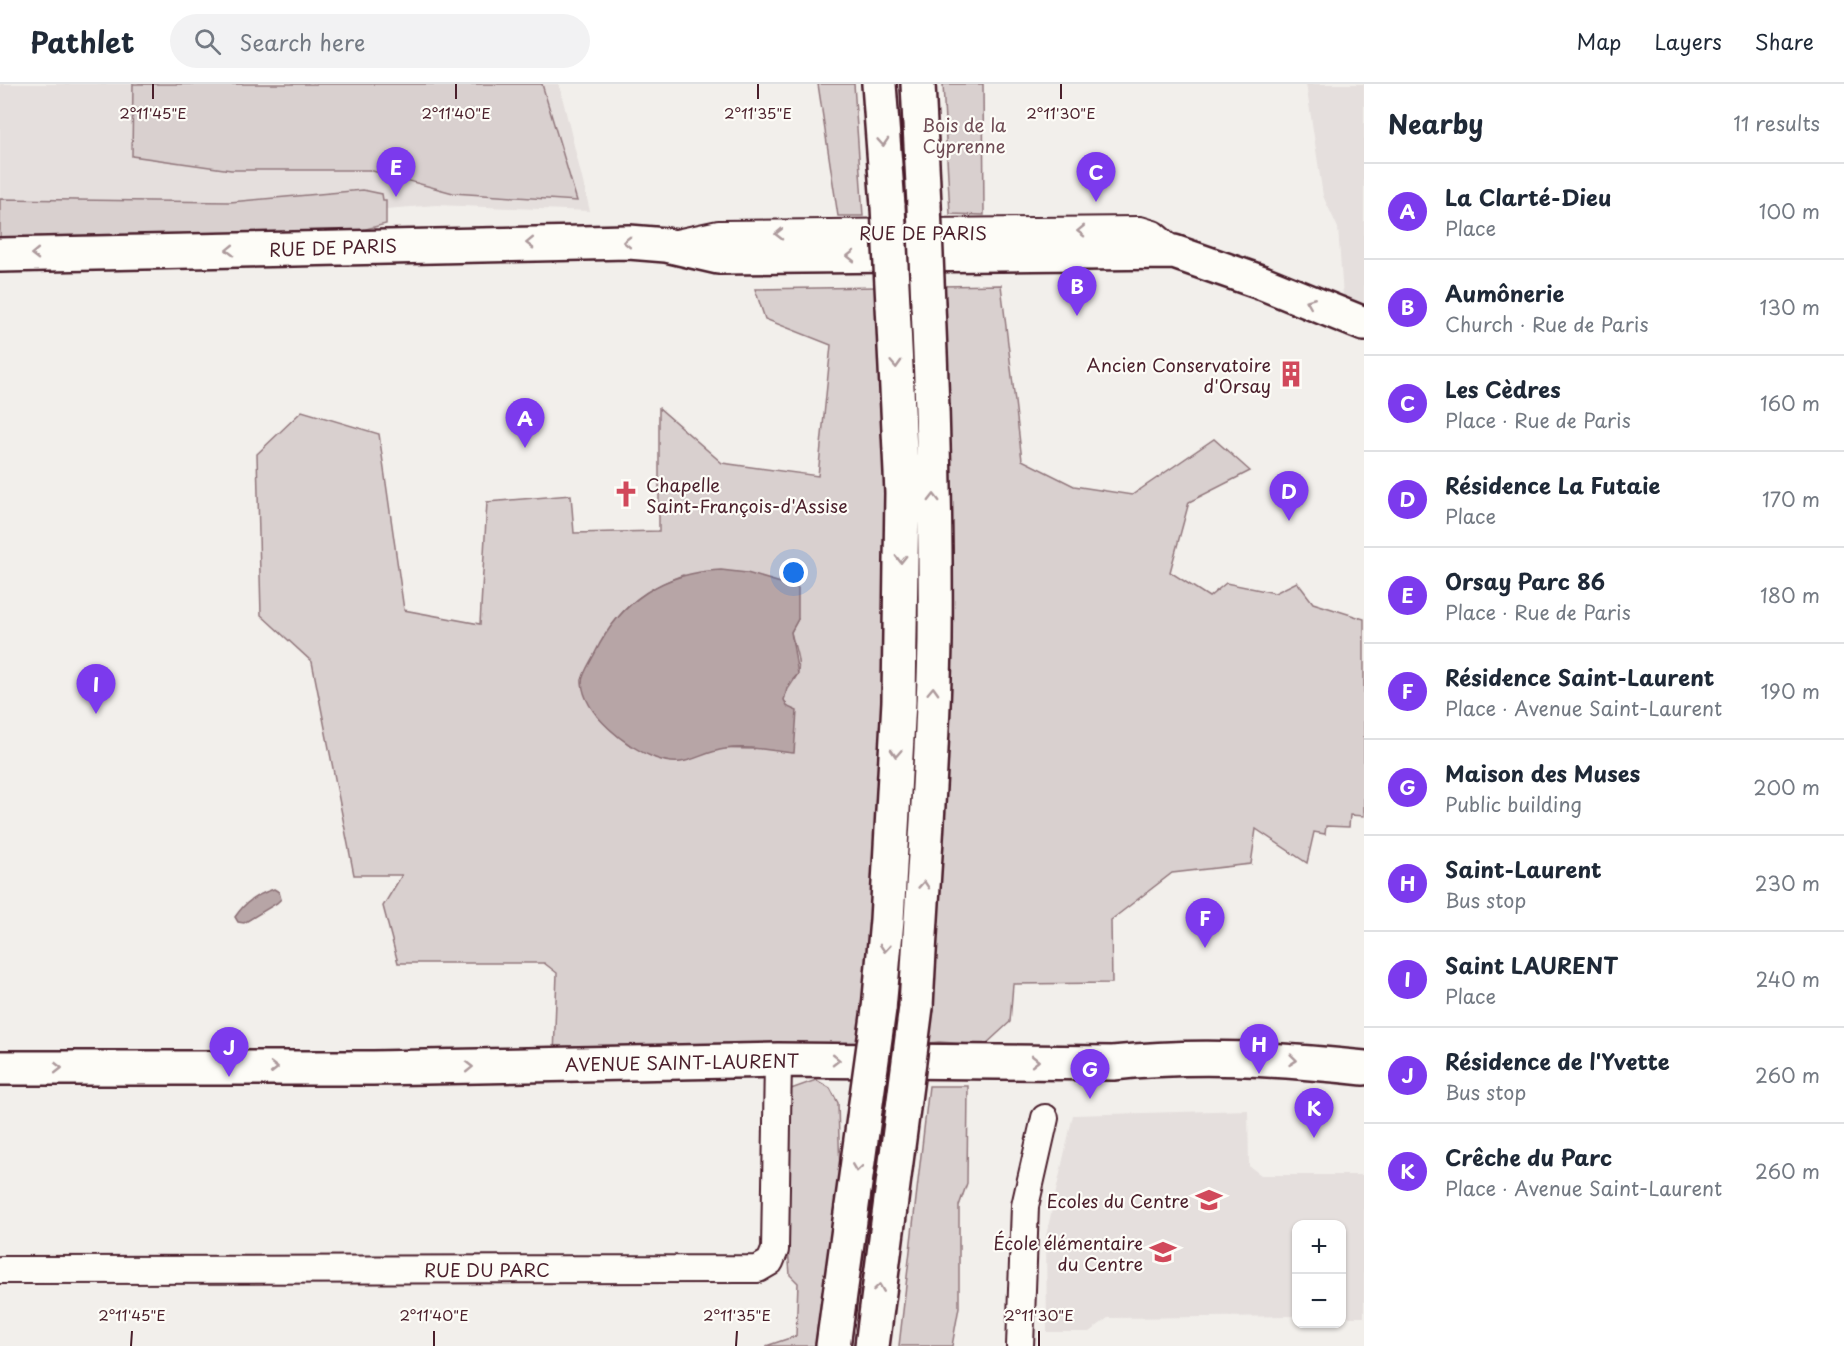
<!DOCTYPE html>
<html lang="en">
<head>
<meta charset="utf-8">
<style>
  :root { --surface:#fff; --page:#f2f2f3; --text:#1f2937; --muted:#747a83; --line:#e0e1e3; --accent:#7c3aed }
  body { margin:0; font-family:"Playpen Sans",sans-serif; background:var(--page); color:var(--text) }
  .controls { position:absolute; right:18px; bottom:18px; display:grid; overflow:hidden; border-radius:12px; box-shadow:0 2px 4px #0004 }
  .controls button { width:54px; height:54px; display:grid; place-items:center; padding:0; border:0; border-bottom:2px solid var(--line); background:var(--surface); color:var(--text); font:30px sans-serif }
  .you { position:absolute; left:794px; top:489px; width:21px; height:21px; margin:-15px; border:4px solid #fff; border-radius:50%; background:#1a73e8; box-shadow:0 0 0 9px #1a73e833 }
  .badge { display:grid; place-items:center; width:39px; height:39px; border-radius:50%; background:var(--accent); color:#fff; font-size:20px; font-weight:700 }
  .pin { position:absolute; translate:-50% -50px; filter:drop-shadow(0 2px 3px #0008) }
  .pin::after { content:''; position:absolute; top:32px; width:21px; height:18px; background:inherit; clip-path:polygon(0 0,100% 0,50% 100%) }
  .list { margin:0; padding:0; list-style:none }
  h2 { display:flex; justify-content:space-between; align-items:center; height:78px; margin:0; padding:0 24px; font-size:26px }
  h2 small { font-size:20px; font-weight:400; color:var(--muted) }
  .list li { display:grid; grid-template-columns:39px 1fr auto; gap:18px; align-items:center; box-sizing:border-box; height:96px; padding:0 24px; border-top:2px solid var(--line) }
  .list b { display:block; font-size:22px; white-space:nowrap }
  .list p { margin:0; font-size:20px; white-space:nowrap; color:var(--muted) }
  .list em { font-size:20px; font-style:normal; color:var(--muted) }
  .icon { flex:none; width:33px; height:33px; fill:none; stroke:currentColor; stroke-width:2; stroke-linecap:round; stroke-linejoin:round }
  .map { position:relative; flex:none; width:1364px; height:1262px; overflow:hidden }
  header { display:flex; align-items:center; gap:36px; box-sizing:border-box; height:84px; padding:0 30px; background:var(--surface); border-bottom:2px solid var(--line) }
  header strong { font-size:28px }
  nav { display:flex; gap:33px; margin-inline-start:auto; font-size:21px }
  .search { width:420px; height:54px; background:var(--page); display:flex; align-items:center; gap:15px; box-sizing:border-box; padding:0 21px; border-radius:33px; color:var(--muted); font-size:22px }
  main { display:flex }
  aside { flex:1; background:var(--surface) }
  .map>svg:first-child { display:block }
  .built { fill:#e5dfdd }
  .green { fill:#d9d0cf; stroke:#92787d; stroke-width:1.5; fill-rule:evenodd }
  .water { fill:#b7a5a6; stroke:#8b6f75; stroke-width:1.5 }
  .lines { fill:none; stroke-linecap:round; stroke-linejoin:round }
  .minor-casing { stroke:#4a1f2b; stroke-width:30 }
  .major-casing { stroke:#4a1f2b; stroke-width:38 }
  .highway-casing { stroke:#4a1f2b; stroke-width:38 }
  .minor { stroke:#fdfcf7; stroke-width:26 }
  .major { stroke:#fdfcf7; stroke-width:33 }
  .highway { stroke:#fdfcf7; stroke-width:33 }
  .highway-bridge-casing { stroke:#4a1f2b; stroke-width:38; stroke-linecap:butt }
  .highway-bridge { stroke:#fdfcf7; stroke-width:33 }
  .oneway { stroke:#ac999b }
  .ticks { fill:none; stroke:#4a1f2b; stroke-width:2 }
  .labels { text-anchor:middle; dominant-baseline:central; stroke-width:4.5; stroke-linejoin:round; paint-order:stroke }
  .park-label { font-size:18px; fill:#6e4b54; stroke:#fdfcf7 }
  .street-label { font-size:18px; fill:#4a1f2b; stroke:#fdfcf7 }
  .poi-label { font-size:18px; fill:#4a1f2b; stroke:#fdfcf7; text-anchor:end }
  .ticks-label { font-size:15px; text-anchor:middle; fill:#4a1f2b; stroke:#fdfcf7; stroke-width:4.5; stroke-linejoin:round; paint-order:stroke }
</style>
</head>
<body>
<header>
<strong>Pathlet</strong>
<div class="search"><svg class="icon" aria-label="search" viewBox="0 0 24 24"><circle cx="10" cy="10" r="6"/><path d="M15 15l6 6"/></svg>Search here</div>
<nav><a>Map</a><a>Layers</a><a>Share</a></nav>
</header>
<main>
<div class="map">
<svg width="1364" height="1262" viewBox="0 0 1364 1262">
  <rect width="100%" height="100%" fill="#f2efeb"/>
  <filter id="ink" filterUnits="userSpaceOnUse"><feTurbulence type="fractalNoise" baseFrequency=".0167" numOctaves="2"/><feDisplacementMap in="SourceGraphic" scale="12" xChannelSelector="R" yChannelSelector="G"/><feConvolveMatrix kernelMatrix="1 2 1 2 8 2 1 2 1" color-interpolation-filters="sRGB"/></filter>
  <g filter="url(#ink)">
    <!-- built -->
    <path class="built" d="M0,0h559l31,127 -154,-6 -50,4 -3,-9 -20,-10 -133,12 -230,-3z
      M1306,0h58v219l-21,-7 -5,-68 -15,-32z
      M1248,1026l1,56 12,9h103v142h-22v-93h-46v92l-188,2 -19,14h-42l-1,-96 27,-121z"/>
    <!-- green -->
    <path class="green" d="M133,0h409l35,117 -124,-8 -84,-23h-138l-99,-14z
      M818,0h36l9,132h-25z
      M943,0h40l1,131 -34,-1z
      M363,106l19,4 1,6h3v24l-40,10 -346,8v-43l230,3z
      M1001,201l21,175 52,26 58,9 82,-56 36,32 -61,31 -19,70 39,25 17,-14 49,10 22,-11 16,21 51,16v197l-14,-1 -1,12 -23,-1 -1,8 -11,-2 -7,31 -51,-34 -5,35 -79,9 -61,47 1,63 -99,1 -3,38 -25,23 -46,-3 -105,11 -280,3 3,-83 -13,-10h-146l-15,-57 19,-31h-48l-42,-213 -51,-47 -4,-161 45,-43 77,23 25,176 76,14 7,-122 84,-7 3,38 85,-2v-123l63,55 96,13 13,-131 -66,-26 -10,-30zM683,491l115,44 -7,13c2,11 11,32 6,43 -5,10 -11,13 -13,25l4,7 -34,42 -122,-2 -20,-16 -15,-15 -15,-36c27,-55 41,-83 101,-105z
      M816,996l14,8 8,15 2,73 -25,170h-49l30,-10 2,-53 -8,-8 -13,-181z
      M929,1002h39l-1,97 -8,23v101l-7,39h-53z"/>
    <!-- water -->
    <path class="water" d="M721,486l26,3 51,15v31l-7,13 7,42 -10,11 -4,15 4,7 9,4 -3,42c-22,-2 -47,-8 -69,-4 -28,4 -38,21 -70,9 -28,-11 -71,-43 -73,-76 0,-8 9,-21 13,-29 25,-52 69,-81 126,-83z
      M274,805l5,3 2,7 -4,4 -33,20 -6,-1 -3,-5c10,-15 21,-22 39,-28z"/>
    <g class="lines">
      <!-- minor casing -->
      <g class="minor-casing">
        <path id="minor" d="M672,160l47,-10 421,-4 13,4 21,18
          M0,1186l758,-1 12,-7 5,-12 3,-190
          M1020,1262l5,-140 20,-88"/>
      </g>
      <!-- major casing -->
      <g class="major-casing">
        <path id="major" d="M0,171l629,-13 37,3 52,12 456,-5 89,31 101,41
          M0,984h373l405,-8 335,3c85,-9 167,-4 251,5"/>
      </g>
      <!-- highway casing -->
      <g class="highway-casing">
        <path id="highway" d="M879,0l9,122
          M918,0l6,121
          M916,923c6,-123 17,-245 19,-367 1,-112 -2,-224 -7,-335
          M879,925l8,-89 12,-219 3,-208 -9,-188
          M833,1262l32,-236
          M872,1262l31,-238"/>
      </g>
      <!-- minor -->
      <use href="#minor" class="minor"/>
      <!-- major -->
      <use href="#major" class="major"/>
      <!-- highway -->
      <use href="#highway" class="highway"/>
      <!-- highway-bridge casing -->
      <g class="highway-bridge-casing">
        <path id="highway-bridge" d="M924,121l4,100
          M888,122l5,99
          M903,1024l13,-101
          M865,1026l14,-101"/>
      </g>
      <!-- highway-bridge -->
      <use href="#highway-bridge" class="highway-bridge"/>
    </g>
    <!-- one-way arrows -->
    <defs><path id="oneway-chevron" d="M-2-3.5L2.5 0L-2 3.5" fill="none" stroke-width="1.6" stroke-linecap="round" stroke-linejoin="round" transform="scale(1.5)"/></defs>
    <g class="oneway">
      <use href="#oneway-chevron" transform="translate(883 58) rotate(86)"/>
      <use href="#oneway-chevron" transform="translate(1081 147) rotate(179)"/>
      <use href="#oneway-chevron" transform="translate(779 150) rotate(179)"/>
      <use href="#oneway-chevron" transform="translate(627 158) rotate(-179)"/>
      <use href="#oneway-chevron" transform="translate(530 159) rotate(179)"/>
      <use href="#oneway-chevron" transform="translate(230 166) rotate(179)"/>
      <use href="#oneway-chevron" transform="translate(35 170) rotate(179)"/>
      <use href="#oneway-chevron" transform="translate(851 172) rotate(180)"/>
      <use href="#oneway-chevron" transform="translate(1310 218) rotate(-158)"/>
      <use href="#oneway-chevron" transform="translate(896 280) rotate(87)"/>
      <use href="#oneway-chevron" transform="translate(934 414) rotate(-90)"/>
      <use href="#oneway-chevron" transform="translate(901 475) rotate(91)"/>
      <use href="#oneway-chevron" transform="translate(933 607) rotate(-88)"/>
      <use href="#oneway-chevron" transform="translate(896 669) rotate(93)"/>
      <use href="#oneway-chevron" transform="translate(924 801) rotate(-86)"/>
      <use href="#oneway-chevron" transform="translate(885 864) rotate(94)"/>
      <use href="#oneway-chevron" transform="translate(836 976) rotate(1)"/>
      <use href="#oneway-chevron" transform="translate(1293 976) rotate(6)"/>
      <use href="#oneway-chevron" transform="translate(1035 977)"/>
      <use href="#oneway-chevron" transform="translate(469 983) rotate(-1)"/>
      <use href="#oneway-chevron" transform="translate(58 984)"/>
      <use href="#oneway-chevron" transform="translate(274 984)"/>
      <use href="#oneway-chevron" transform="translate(857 1084) rotate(98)"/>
      <use href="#oneway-chevron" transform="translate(879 1204) rotate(-82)"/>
    </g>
  </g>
  <!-- ticks -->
  <path class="ticks" d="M153,15v-15M456,15v-15M758,15v-15M1061,15v-15M131,1262l1,-15M434,1262v-15M736,1262l1,-15M1039,1262v-15"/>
  <!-- icons -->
  <defs>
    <g id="building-bare" transform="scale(2.07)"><path d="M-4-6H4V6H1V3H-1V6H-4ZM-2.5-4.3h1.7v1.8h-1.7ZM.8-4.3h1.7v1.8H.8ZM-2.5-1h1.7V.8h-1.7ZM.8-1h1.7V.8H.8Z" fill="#d1495b" stroke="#fdfcf7" stroke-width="2.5" paint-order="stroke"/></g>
    <g id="church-bare" transform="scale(2.07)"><path d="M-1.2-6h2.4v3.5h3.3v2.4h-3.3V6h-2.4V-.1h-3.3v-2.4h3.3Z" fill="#d1495b" stroke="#fdfcf7" stroke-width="2.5" paint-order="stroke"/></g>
    <g id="school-bare" transform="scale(2.07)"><path d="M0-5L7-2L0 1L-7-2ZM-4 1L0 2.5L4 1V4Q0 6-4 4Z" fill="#d1495b" stroke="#fdfcf7" stroke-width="2.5" paint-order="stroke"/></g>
  </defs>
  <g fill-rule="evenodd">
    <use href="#building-bare" x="1291" y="290"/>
    <use href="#church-bare" x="626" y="410"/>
    <use href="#school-bare" x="1209" y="1116"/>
    <use href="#school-bare" x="1163" y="1168"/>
  </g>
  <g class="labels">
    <!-- park labels -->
    <g class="park-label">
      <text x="964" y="40">Bois de la<tspan x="964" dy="21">Cyprenne</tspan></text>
    </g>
    <!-- street labels -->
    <g class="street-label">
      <text x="923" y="148">RUE DE PARIS</text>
      <text transform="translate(333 163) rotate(-2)">RUE DE PARIS</text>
      <text transform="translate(682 978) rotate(-1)">AVENUE SAINT-LAURENT</text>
      <text x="487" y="1185">RUE DU PARC</text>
    </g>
    <!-- poi labels -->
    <g class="poi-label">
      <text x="1271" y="280">Ancien Conservatoire<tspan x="1271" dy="21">d'Orsay</tspan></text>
      <text x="646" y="400" text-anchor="start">Chapelle<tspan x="646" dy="21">Saint-François-d'Assise</tspan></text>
      <text x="1189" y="1116">Ecoles du Centre</text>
      <text x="1143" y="1158">École élémentaire<tspan x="1143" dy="21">du Centre</tspan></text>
    </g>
  </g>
  <g class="ticks-label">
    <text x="153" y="35">2°11'45"E</text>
    <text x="456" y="35">2°11'40"E</text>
    <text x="758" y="35">2°11'35"E</text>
    <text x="1061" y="35">2°11'30"E</text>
    <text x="132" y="1237">2°11'45"E</text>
    <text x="434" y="1237">2°11'40"E</text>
    <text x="737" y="1237">2°11'35"E</text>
    <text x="1039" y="1237">2°11'30"E</text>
  </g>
</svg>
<div class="controls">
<button>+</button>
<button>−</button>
</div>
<div class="you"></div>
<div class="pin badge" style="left:525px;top:364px">A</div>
<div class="pin badge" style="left:1077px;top:232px">B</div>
<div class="pin badge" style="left:1096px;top:118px">C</div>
<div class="pin badge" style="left:1289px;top:437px">D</div>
<div class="pin badge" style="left:396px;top:113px">E</div>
<div class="pin badge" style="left:1205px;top:864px">F</div>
<div class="pin badge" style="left:1090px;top:1015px">G</div>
<div class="pin badge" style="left:1259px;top:990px">H</div>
<div class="pin badge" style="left:96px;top:630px">I</div>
<div class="pin badge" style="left:229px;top:993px">J</div>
<div class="pin badge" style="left:1314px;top:1054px">K</div>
</div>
<aside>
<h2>Nearby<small>11 results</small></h2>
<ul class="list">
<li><span class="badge">A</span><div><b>La Clarté-Dieu</b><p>Place</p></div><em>100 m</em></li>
<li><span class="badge">B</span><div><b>Aumônerie</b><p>Church · Rue de Paris</p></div><em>130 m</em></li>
<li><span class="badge">C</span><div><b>Les Cèdres</b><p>Place · Rue de Paris</p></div><em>160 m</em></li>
<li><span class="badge">D</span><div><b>Résidence La Futaie</b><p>Place</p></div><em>170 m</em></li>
<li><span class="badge">E</span><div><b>Orsay Parc 86</b><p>Place · Rue de Paris</p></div><em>180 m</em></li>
<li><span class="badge">F</span><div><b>Résidence Saint-Laurent</b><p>Place · Avenue Saint-Laurent</p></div><em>190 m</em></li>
<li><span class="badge">G</span><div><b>Maison des Muses</b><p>Public building</p></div><em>200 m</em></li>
<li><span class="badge">H</span><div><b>Saint-Laurent</b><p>Bus stop</p></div><em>230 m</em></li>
<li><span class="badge">I</span><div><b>Saint LAURENT</b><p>Place</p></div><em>240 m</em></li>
<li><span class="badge">J</span><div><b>Résidence de l'Yvette</b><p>Bus stop</p></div><em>260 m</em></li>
<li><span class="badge">K</span><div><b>Crêche du Parc</b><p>Place · Avenue Saint-Laurent</p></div><em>260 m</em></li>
</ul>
</aside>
</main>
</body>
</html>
